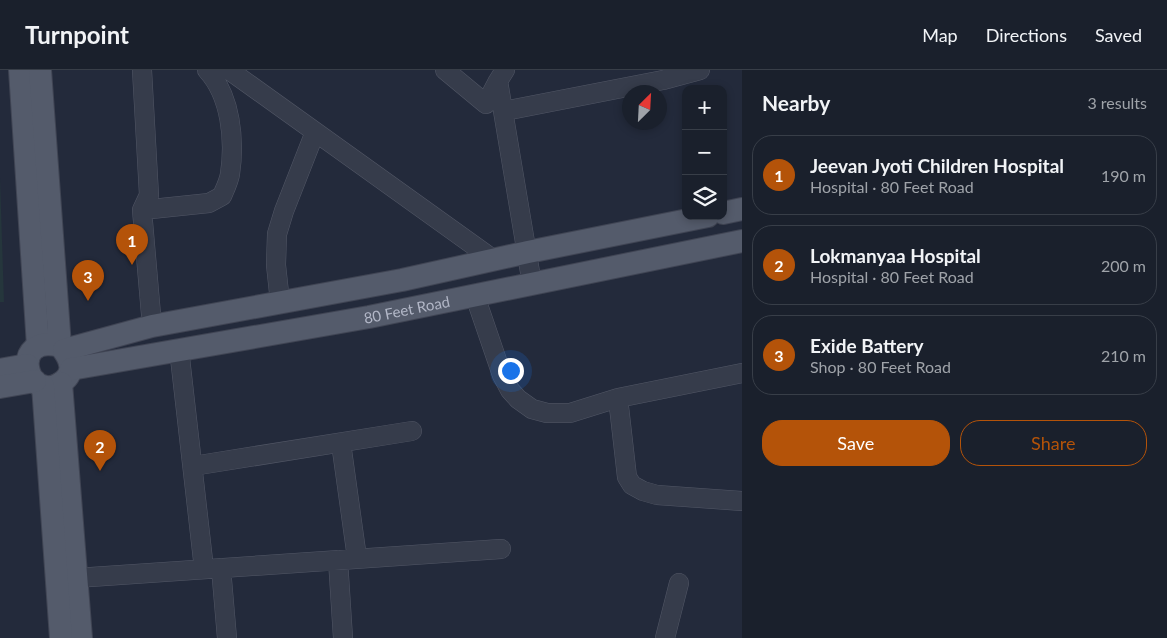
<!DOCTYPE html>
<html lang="en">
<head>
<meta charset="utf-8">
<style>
  :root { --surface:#1a202c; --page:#232834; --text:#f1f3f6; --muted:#9fa3a9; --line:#383e48; --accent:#b45309 }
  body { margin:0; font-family:Lato,sans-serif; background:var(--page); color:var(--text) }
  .controls { position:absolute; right:15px; top:15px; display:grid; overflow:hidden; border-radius:10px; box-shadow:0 2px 8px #0003 }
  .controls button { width:45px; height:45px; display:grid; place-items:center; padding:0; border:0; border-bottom:1px solid var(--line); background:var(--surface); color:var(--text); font:25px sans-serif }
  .compass { position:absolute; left:622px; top:15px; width:45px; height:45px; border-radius:50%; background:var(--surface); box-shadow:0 2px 8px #0003; rotate:24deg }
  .you { position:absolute; left:510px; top:300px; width:18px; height:18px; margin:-12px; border:4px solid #fff; border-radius:50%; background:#1a73e8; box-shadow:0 0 0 8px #1a73e833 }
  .badge { display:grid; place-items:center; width:32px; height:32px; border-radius:50%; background:var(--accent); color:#fff; font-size:16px; font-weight:700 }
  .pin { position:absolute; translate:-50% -41px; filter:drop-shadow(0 1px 2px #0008) }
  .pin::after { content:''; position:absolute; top:26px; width:18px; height:15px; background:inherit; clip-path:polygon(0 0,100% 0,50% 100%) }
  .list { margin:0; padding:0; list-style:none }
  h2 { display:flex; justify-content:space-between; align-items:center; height:65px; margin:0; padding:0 20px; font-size:21px }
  h2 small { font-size:16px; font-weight:400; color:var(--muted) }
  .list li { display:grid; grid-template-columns:32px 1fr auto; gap:15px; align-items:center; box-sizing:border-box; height:80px; margin:0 10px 10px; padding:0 10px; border:1px solid var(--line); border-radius:20px }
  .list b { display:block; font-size:19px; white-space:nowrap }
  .list p { margin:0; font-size:16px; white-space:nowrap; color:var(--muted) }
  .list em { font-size:16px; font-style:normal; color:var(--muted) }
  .actions { display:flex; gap:10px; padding:15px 20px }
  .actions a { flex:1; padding:11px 0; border:1px solid var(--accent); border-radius:20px; text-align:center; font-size:18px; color:var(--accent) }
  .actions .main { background:var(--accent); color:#fff }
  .icon { flex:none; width:28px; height:28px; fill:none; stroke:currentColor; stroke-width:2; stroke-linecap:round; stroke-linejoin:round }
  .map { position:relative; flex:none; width:742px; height:568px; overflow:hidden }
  header { display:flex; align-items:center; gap:30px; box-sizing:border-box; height:70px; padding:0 25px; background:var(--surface); border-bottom:1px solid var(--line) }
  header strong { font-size:24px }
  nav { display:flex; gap:28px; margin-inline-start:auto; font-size:18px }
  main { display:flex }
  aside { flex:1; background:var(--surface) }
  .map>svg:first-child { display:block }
  .green { fill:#25363c }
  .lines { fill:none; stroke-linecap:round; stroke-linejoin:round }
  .minor-casing { stroke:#525766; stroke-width:20 }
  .major-casing { stroke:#404554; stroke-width:24 }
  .minor { stroke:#363c4b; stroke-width:19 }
  .major { stroke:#545b6b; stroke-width:22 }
  .labels { text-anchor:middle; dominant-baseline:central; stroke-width:5; stroke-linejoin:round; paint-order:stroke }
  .street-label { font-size:15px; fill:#b2b7c7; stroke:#1c2130 }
</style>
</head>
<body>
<header>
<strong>Turnpoint</strong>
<nav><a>Map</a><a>Directions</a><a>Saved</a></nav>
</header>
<main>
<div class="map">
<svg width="742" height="568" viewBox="0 0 742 568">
  <rect width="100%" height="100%" fill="#232a3b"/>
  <!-- green -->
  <path class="green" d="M0,108l4,124h-4z"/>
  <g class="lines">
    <!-- minor casing -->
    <g class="minor-casing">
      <path id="minor" d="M229,0l265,190
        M445,0l41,34 12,-23
        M505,0l-7,11 34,203
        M504,41l159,-31 37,-10
        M142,140l7,-15 -7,-125
        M475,226l27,79 8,15 8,9 14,10 15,4h23l48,-15 124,-25
        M280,232l-4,-37 1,-31 7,-23 31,-79
        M152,256l-10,-116 67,-7 13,-7c3,-7 7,-15 8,-22 5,-34 1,-78 -23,-104
        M179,279l25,220
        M618,328l9,79 5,8 11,6 14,4 85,6
        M341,373l16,115
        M193,396l219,-35
        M338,490l5,78
        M221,498l6,70
        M76,508l425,-29
        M665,568l14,-55"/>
    </g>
    <!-- major casing -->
    <g class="major-casing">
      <g id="major">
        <path d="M20,0l18,276"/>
        <path d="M40,0l20,276c11,13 17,28 -1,38 -33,19 -50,-51 1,-38"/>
        <path d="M723,143l19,-4"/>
        <path d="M64,280l88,-24 250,-46 126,-28 180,-36"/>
        <path id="s1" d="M71,299l298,-52 373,-76"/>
        <path d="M0,300l27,-5"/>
        <path d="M61,313l20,255"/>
        <path d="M43,316l18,252"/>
        <path d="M0,317l35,-6"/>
      </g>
    </g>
    <!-- minor -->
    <use href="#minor" class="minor"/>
    <!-- major -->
    <use href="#major" class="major"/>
  </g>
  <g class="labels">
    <!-- street labels -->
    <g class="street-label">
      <text stroke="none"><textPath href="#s1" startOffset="341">80 Feet Road</textPath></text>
    </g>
  </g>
</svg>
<div class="controls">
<button>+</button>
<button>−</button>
<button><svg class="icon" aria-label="layers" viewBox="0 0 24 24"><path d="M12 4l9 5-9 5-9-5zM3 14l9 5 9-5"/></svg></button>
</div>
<svg class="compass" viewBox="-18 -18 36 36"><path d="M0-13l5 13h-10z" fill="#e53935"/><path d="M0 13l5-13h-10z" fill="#9fa3a9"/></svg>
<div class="you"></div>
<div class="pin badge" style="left:132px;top:195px">1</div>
<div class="pin badge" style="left:100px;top:401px">2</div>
<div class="pin badge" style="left:88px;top:231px">3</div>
</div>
<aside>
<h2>Nearby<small>3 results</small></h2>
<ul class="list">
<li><span class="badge">1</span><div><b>Jeevan Jyoti Children Hospital</b><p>Hospital · 80 Feet Road</p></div><em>190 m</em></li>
<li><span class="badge">2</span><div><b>Lokmanyaa Hospital</b><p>Hospital · 80 Feet Road</p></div><em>200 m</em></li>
<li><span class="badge">3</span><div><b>Exide Battery</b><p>Shop · 80 Feet Road</p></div><em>210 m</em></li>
</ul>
<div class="actions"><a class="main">Save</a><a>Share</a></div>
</aside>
</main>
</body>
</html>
